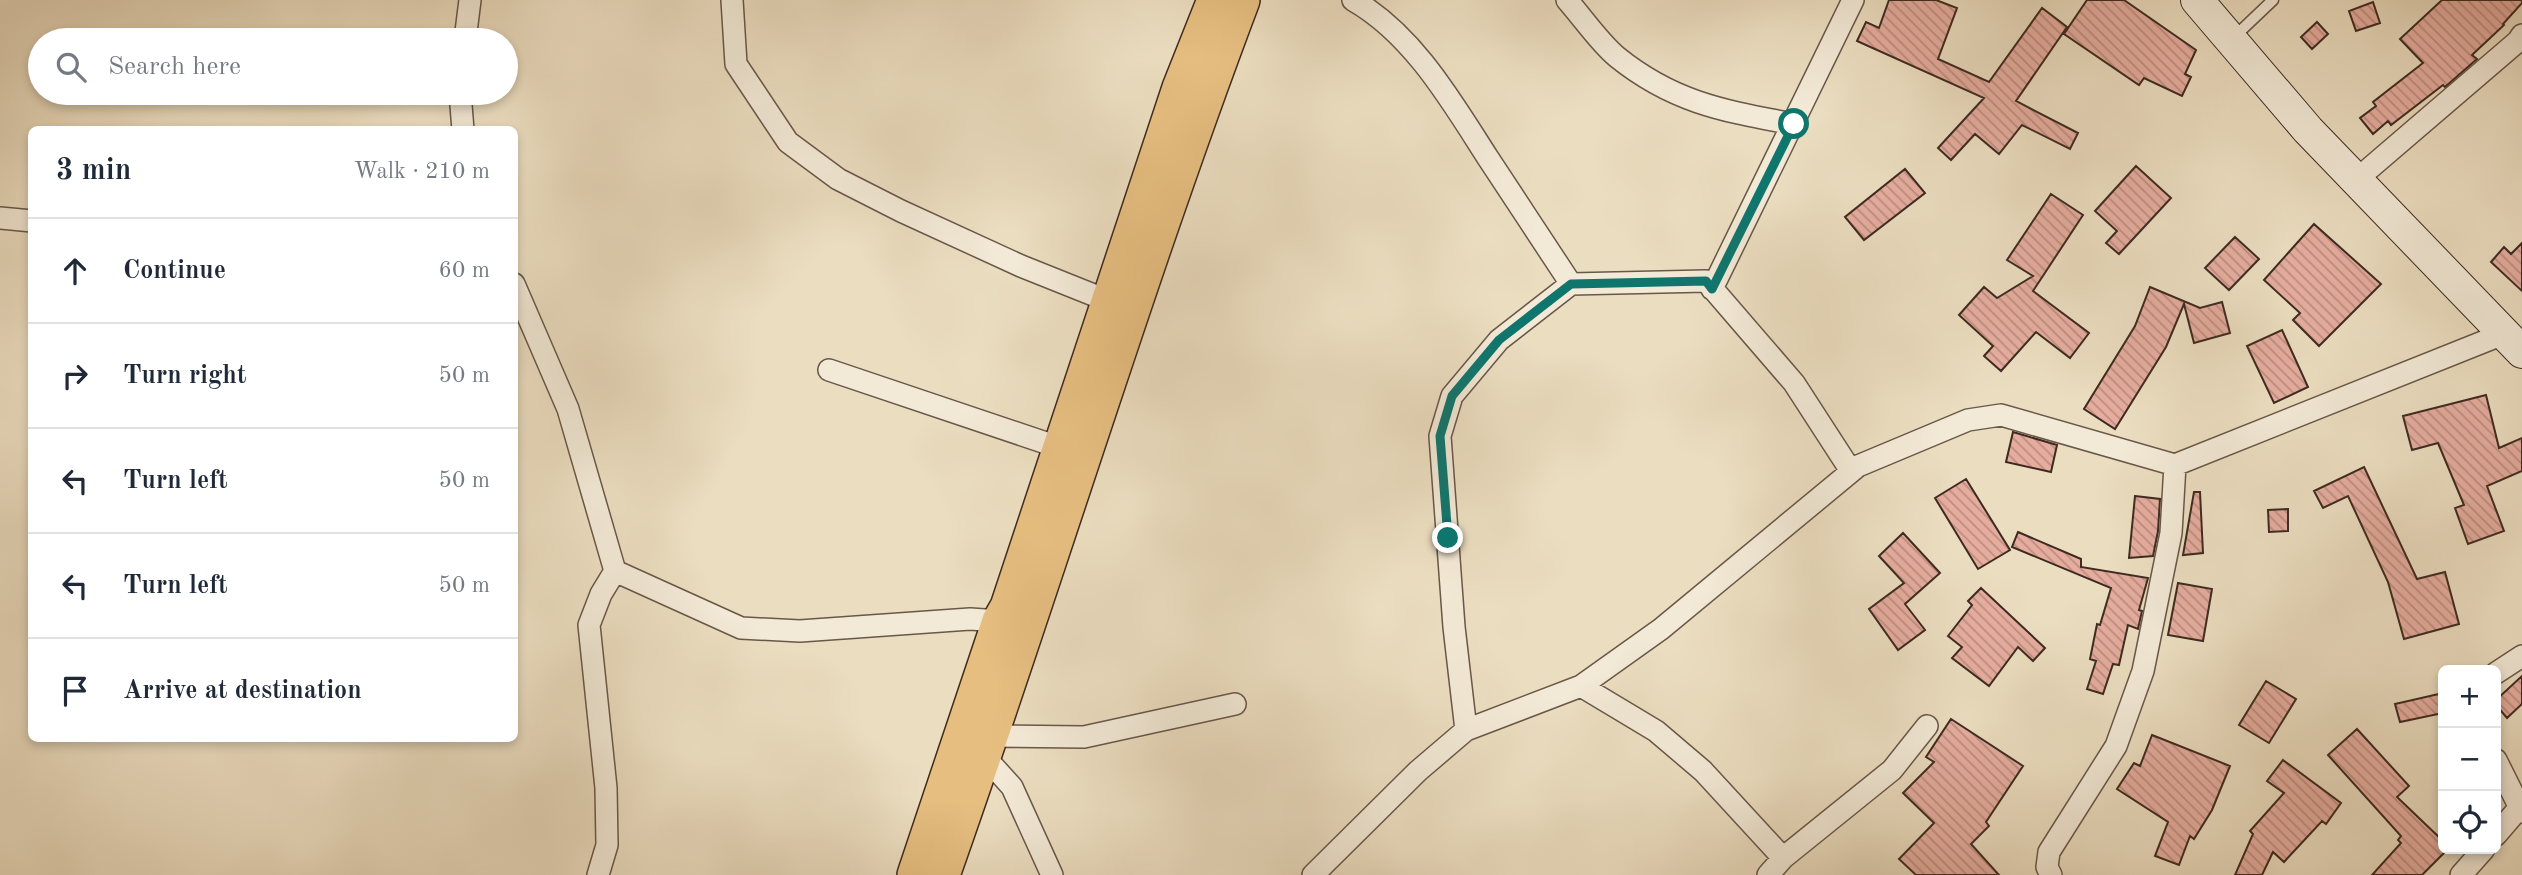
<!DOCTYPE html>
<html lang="en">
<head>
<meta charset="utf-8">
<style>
  :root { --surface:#fff; --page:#f2f2f3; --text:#1f2937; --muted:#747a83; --line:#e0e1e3 }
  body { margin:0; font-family:"Old Standard TT",serif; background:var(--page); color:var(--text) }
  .controls { position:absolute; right:21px; bottom:21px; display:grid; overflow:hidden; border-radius:10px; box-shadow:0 4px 10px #0003 }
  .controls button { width:63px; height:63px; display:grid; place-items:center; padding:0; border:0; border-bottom:2px solid var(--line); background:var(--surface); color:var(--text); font:35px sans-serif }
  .stop { position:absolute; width:21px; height:21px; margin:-16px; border:5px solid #0f766e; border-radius:50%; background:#fff }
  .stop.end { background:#0f766e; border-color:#fff; box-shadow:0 2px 7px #0008 }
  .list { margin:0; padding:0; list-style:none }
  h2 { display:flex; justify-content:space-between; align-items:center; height:91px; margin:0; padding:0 28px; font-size:30px }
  h2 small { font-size:23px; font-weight:400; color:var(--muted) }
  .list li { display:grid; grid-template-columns:46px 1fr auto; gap:21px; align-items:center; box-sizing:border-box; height:105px; padding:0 28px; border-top:2px solid var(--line) }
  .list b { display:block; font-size:26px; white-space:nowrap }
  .list em { font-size:23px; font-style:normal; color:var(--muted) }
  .icon { flex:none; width:38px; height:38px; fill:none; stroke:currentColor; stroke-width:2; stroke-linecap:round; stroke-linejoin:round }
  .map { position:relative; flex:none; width:2522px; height:875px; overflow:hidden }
  .search { position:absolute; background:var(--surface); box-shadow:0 4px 10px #0003; left:28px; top:28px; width:490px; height:77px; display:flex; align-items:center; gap:18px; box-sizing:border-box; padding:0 24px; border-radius:38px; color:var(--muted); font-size:26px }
  .panel { position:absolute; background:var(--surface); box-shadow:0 4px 10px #0003; left:28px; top:126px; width:490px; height:616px; border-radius:10px }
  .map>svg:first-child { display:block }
  .building { fill:url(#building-back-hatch); stroke:#3e2a21; stroke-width:2 }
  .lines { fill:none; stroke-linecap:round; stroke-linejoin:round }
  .lane-casing { stroke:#695749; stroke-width:13 }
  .street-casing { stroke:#695749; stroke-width:24 }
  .secondary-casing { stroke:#3e2a21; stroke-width:34 }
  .primary-casing { stroke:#3e2a21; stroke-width:38 }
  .lane { stroke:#f2e9d6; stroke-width:10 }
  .street { stroke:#f2e9d6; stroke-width:21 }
  .secondary { stroke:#f2e9d6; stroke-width:32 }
  .primary { stroke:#e6be80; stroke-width:35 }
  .route { stroke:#0f766e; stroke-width:9 }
</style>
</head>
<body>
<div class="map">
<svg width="2522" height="875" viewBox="0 0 2522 875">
  <defs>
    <pattern id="building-back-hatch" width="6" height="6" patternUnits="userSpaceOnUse" patternTransform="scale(1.75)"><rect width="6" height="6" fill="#e6ad9f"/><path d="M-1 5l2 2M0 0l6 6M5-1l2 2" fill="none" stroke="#bc8d81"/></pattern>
  </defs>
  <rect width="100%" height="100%" fill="#ebddc0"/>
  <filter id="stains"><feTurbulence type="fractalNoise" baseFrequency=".00286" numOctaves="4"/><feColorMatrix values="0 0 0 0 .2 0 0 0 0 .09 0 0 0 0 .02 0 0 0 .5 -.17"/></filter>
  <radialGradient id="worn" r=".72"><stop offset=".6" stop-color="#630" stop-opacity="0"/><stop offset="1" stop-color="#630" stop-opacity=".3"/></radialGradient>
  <!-- building -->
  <path class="building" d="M1889,0h47l21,8 -19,51 51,23 53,-74 25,19 -51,74 62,32 -8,16 -48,-24 -23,29 -24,-20 -24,26 -13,-12 46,-50 -127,-57 9,-19 13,6z
    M2087,0h37l72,50 -11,24 6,3 -9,19 -38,-18 -5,7 -75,-51z
    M2442,0h80v3l-19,21 1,1 -32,30 5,4 -32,28 -2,-2 -52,40 -3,-4 -15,13 -13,-16 16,-12 -3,-4 50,-39 -23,-24z
    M2373,2l7,21 -24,8 -7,-20z
    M2317,22l11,12 -16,15 -11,-12z
    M2136,166l35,32 -52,56 -13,-11 11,-12 -22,-20z
    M1905,169l20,24 -61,47 -19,-23z
    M2051,194l32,21 -50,76 56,42 -19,25 -34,-26 -35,39 -17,-15 9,-10 -34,-31 25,-28 13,11 36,-22 -26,-16z
    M2314,224l67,60 -62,62 -26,-26 7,-7 -36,-33z
    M2235,237l24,22 -30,31 -24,-22z
    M2522,243v48l-31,-29 13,-15 7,7z
    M2150,287l50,21 22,-6 8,31 -36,10 -10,-39 -18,43 -51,82 -31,-20 51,-83z
    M2282,330l26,57 -34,16 -27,-57z
    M2486,395l13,53 23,-10v33l-35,15 17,45 -36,13 -13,-36 9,-3 -26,-62 -26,7 -9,-34z
    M2013,432l44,13 -6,27 -45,-10z
    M2364,467l53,112 28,-7 14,52 -55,15 -16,-57 -40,-86 -25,12 -9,-17z
    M1966,479l44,71 -32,19 -43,-71z
    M2194,492h6l3,61 -20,2z
    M2135,496l25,3 -2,32 -5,25 -24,2z
    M2288,509v22l-19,1 -1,-22z
    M2018,532l63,27v8l67,11 -9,32 3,1 -4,18 -10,-4 -9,40 -6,-1 -10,30 -16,-5 9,-28 -6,-2 7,-35 3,1 11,-37 -99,-41z
    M1903,533l37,40 -35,31 20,26 -27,20 -29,-41 35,-26 -25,-27z
    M2178,583l34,6 -9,52 -35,-6z
    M1981,588l64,60 -12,13 -15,-14 -29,39 -37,-28 10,-11 -14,-11 24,-31 -4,-4z
    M2522,676v28l-15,14 -11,-13v-5z
    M2266,681l30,18 -27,44 -30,-18z
    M2443,693v20l-43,9 -5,-18z
    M1951,719l72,47 -37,56 3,4 -18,18 28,31h-83l-17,-16 35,-36 -31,-30 31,-31 -8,-5z
    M2357,729l52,57 -12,11 46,44v8h5l-26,26h-50l29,-32 -3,-3 3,-4 -73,-81z
    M2152,735l78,31 -18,44 -18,29 -4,-3 -11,29 -24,-9 13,-34 -51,-33 17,-26 6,3z
    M2283,760l58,43 -15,21 -4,-3 -38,41 -11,-10 -11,23h-27l18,-41 -3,-3 34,-38 -17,-12z"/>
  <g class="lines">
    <!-- lane casing -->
    <g class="lane-casing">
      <path id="lane" d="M2232,39l41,-39"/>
    </g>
    <!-- street casing -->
    <g class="street-casing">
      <path id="street" d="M732,0l4,64 52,78 50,37 63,32 120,55 90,36
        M1353,0c60,34 99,102 135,158 28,42 55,84 83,126
        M1567,0c16,18 32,42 50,57 57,46 108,54 176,67
        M465,40l5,-40
        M460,93l3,37
        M2356,180l162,-139 4,-6
        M0,218l32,3
        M514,284l54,125 47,162 126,57 59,3 170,-12 30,2
        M1712,289l141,-289
        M829,370l232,78
        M2496,673l26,-17
        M1581,686l75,45 47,40 80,87
        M1466,730l-12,-103 -14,-191 12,-40 47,-56 72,-56 135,-3 88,102 57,88
        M991,736l93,1 151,-33
        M984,756l28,31 40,88
        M2496,760l26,52
        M2496,835l23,-27
        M598,875l9,-30 -1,-57 -17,-163 12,-31 14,-23
        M1313,875l105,-104 48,-41 115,-44 80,-57 197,-163 110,-46 33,-5 174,50 328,-131
        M1768,875l15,-17 109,-88 35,-44
        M2051,875l-4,-8 2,-15 67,-106 27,-75 28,-138 4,-68
        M2461,875l23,-26"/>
    </g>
    <!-- secondary casing -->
    <g class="secondary-casing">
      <path id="secondary" d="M2197,0l111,130 214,222"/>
    </g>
    <!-- primary casing -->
    <g class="primary-casing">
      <path id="primary" d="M915,875l85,-254 8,-14 172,-519 35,-88
        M942,875c103,-291 191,-586 300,-875"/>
    </g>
    <!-- lane -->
    <use href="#lane" class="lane"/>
    <!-- street -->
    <use href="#street" class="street"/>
    <!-- secondary -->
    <use href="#secondary" class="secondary"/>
    <!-- primary -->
    <use href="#primary" class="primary"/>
  </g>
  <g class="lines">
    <!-- route -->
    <path class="route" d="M1448,538l-8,-102 12,-40 47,-56 72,-56 135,-3 6,8 82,-165"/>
  </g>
  <rect width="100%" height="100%" filter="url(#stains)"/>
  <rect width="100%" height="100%" fill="url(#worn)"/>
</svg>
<div class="controls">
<button>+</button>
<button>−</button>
<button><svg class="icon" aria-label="locate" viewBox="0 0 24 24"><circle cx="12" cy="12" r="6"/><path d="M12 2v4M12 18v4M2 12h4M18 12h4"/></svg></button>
</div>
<div class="stop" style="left:1794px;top:124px"></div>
<div class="stop end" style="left:1448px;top:538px"></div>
<div class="search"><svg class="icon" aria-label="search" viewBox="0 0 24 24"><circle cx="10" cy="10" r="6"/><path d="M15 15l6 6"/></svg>Search here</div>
<section class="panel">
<h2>3 min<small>Walk · 210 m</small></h2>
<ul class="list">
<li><svg class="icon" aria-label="ahead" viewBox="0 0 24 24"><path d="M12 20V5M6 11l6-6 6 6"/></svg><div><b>Continue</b></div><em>60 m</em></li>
<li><svg class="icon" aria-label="right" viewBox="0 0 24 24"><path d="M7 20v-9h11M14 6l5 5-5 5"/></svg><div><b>Turn right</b></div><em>50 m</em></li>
<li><svg class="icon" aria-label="left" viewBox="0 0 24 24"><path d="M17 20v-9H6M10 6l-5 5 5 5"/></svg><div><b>Turn left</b></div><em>50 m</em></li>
<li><svg class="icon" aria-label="left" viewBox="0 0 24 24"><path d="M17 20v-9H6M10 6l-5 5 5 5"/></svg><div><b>Turn left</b></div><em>50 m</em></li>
<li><svg class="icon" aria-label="arrive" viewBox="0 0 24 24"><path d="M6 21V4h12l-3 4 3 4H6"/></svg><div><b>Arrive at destination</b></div></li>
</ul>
</section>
</div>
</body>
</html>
